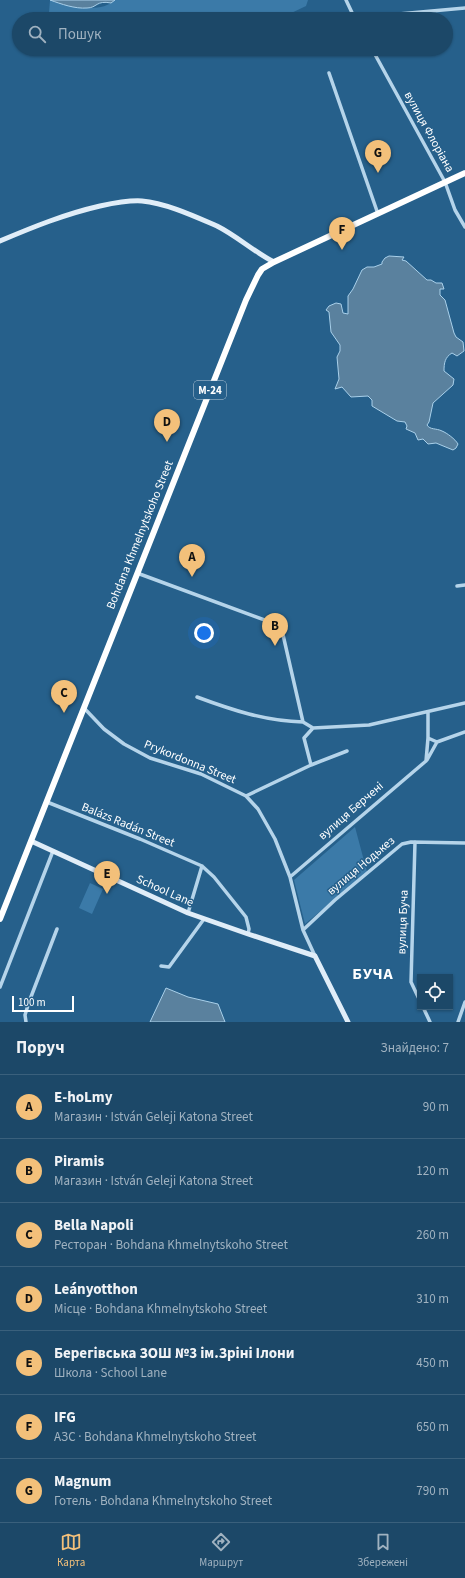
<!DOCTYPE html>
<html lang="uk">
<head>
<meta charset="utf-8">
<style>
  :root { --surface:#1c4868; --page:#254f6e; --text:#f1f3f6; --muted:#a0b2c0; --line:#3a607c; --accent:#f3c07a }
  body { margin:0; font-family:"Source Sans 3",sans-serif; background:var(--page); color:var(--text) }
  .controls { position:absolute; right:12px; bottom:12px; display:grid; overflow:hidden; border-radius:0px; box-shadow:0 1px 3px #0004 }
  .controls button { width:36px; height:36px; display:grid; place-items:center; padding:0; border:0; border-bottom:1px solid var(--line); background:var(--surface); color:var(--text); font:20px sans-serif }
  .scale { position:absolute; left:12px; bottom:10px; width:62px; box-sizing:border-box; padding-left:4px; border:2px solid #fff; border-top:0; font-size:11px; line-height:14px; white-space:nowrap; color:#fff; -webkit-text-stroke:3px #26608b; paint-order:stroke }
  .you { position:absolute; left:204px; top:633px; width:14px; height:14px; margin:-10px; border:3px solid #fff; border-radius:50%; background:#1a73e8; box-shadow:0 0 0 6px #1a73e833 }
  .badge { display:grid; place-items:center; width:26px; height:26px; border-radius:50%; background:var(--accent); color:#111; font-size:13px; font-weight:700 }
  .pin { position:absolute; translate:-50% -33px; filter:drop-shadow(0 1px 2px #0008) }
  .pin::after { content:''; position:absolute; top:21px; width:14px; height:12px; background:inherit; clip-path:polygon(0 0,100% 0,50% 100%) }
  .list { margin:0; padding:0; list-style:none }
  h2 { display:flex; justify-content:space-between; align-items:center; height:52px; margin:0; padding:0 16px; font-size:17px }
  h2 small { font-size:13px; font-weight:400; color:var(--muted) }
  .list li { display:grid; grid-template-columns:26px 1fr auto; gap:12px; align-items:center; box-sizing:border-box; height:64px; padding:0 16px; border-top:1px solid var(--line) }
  .list b { display:block; font-size:15px; white-space:nowrap }
  .list p { margin:0; font-size:13px; white-space:nowrap; color:var(--muted) }
  .list em { font-size:13px; font-style:normal; color:var(--muted) }
  .icon { flex:none; width:22px; height:22px; fill:none; stroke:currentColor; stroke-width:2; stroke-linecap:round; stroke-linejoin:round }
  .map { position:relative; flex:none; width:465px; height:1022px; overflow:hidden }
  .search { position:absolute; background:var(--surface); box-shadow:0 1px 3px #0004; left:12px; right:12px; top:12px; height:44px; display:flex; align-items:center; gap:10px; box-sizing:border-box; padding:0 14px; border-radius:22px; color:var(--muted); font-size:15px }
  .sheet { height:500px; background:var(--surface) }
  nav { display:flex; justify-content:space-around; align-items:center; box-sizing:border-box; height:56px; border-top:1px solid var(--line); background:var(--surface); font-size:11px; color:var(--muted) }
  nav a { display:grid; justify-items:center; gap:2px }
  nav .on { color:var(--accent) }
  .map>svg:first-child { display:block }
  .green { fill:#3b7aa8 }
  .water { fill:#5a819e; stroke:#a9d0ea }
  .lines { fill:none; stroke-linecap:round; stroke-linejoin:round }
  .street { stroke:#b5d4ea; stroke-width:3.5 }
  .secondary { stroke:#e0edf8; stroke-width:5 }
  .highway { stroke:#fff; stroke-width:6 }
  .labels { text-anchor:middle; dominant-baseline:central; stroke-width:3; stroke-linejoin:round; paint-order:stroke }
  .shield { fill:#26608b; stroke:#becfdc; stroke-width:1 }
  .shield-label { font-size:11px; font-weight:bold; fill:#fff }
  .street-label { font-size:12px; fill:#fff; stroke:#26608b }
  .district-label { font-size:16px; font-weight:bold; letter-spacing:1px; fill:#fff; stroke:#26608b }
</style>
</head>
<body>
<div class="map">
<svg width="465" height="1022" viewBox="0 0 465 1022">
  <rect width="100%" height="100%" fill="#26608b"/>
  <!-- green -->
  <path class="green" d="M50,0c18,5 49,15 65,0h193l-2,6 -21,10 -86,3h-149l-1,-6z
    M355,827l12,45 -62,52 -11,-44z
    M90,883l13,6 -11,25 -13,-6z"/>
  <!-- water -->
  <path class="water" d="M50,0h65l-4,3c-15,-3 -14,5 -24,5 -12,1 -26,-4 -37,-8z
    M389,256l15,1 -2,3 4,1 21,19h4l5,3h6l2,6h-4v6l5,5 9,33 2,4 7,5 1,9 -7,5 -5,-3c-7,4 -8,10 -8,18l10,8 -1,6 -20,18 -4,19 -2,3c3,5 9,3 15,6 5,2 13,8 16,13l-2,4 -3,2 -17,-7 -8,1 -5,-5 -5,1 -3,-7 -9,-4 1,-3 -2,-4 -8,-1 -25,-15v-6l-4,-4 -17,1 -9,-10 -7,2 4,-10 -2,-22 3,-6v-6l-9,-13 -2,-20 -3,-2 3,-4 7,-3 5,1 2,9 5,1v-18l5,-7 9,-19 5,-3h7l8,-3v-2l3,-4z
    M166,988l22,9 30,7 7,18h-75z"/>
  <g class="lines">
    <!-- street -->
    <path class="street" d="M346,0l9,19
      M354,18l111,-10
      M372,49l73,133 10,28 10,17
      M329,73l49,141
      M137,573l144,53 22,96 10,6
      M457,586l8,-1
      M197,697c35,13 68,24 106,25
      M84,708l20,21 20,15 26,14 51,16 45,22 12,13 17,30 15,38 13,53 12,26
      M428,738l9,4 28,-10
      M427,760l10,-18
      M311,765l36,-14
      M246,796l65,-31 -7,-27 9,-10 56,-3 96,-22
      M47,802l93,37 62,27 12,11 32,40 3,12 -1,5
      M415,842l-4,140 9,19
      M290,877l136,-116 2,-23v-26
      M188,913l14,-47
      M303,930l32,-30 67,-56 9,-2 54,1
      M161,966l8,1 35,-48
      M0,987l53,-136
      M423,1007l7,15
      M26,1022l-1,-7 4,-13 28,-73
      M458,1022l7,-20"/>
    <!-- secondary -->
    <path class="secondary" d="M0,241c33,-14 65,-27 100,-35 14,-3 28,-6 42,-5 24,2 54,16 75,25 20,10 37,26 57,36
      M31,841l157,72 60,21 67,22 33,66"/>
    <!-- highway -->
    <path class="highway" d="M0,919l246,-619 12,-25 4,-6 12,-7 191,-89"/>
  </g>
  <g class="labels">
    <!-- shield labels -->
    <rect class="shield" x="194" y="381" width="32" height="18" rx="3"/>
    <g class="shield-label">
      <text x="210" y="390">М-24</text>
    </g>
    <!-- street labels -->
    <g class="street-label">
      <text transform="translate(429 132) rotate(61)">вулиця Флоріана</text>
      <text transform="translate(140 535) rotate(-68)">Bohdana Khmelnytskoho Street</text>
      <text transform="translate(190 762) rotate(22)">Prykordonna Street</text>
      <text transform="translate(351 811) rotate(-41)">вулиця Берчені</text>
      <text transform="translate(128 825) rotate(22)">Balázs Radán Street</text>
      <text transform="translate(361 866) rotate(-40)">вулиця Нодькез</text>
      <text transform="translate(165 891) rotate(24)">School Lane</text>
      <text transform="translate(403 922) rotate(-88)">вулиця Буча</text>
    </g>
    <!-- district labels -->
    <g class="district-label">
      <text x="373" y="974">БУЧА</text>
    </g>
  </g>
</svg>
<div class="controls">
<button><svg class="icon" aria-label="locate" viewBox="0 0 24 24"><circle cx="12" cy="12" r="6"/><path d="M12 2v4M12 18v4M2 12h4M18 12h4"/></svg></button>
</div>
<div class="scale">100 m</div>
<div class="you"></div>
<div class="pin badge" style="left:192px;top:577px">A</div>
<div class="pin badge" style="left:275px;top:646px">B</div>
<div class="pin badge" style="left:64px;top:713px">C</div>
<div class="pin badge" style="left:167px;top:442px">D</div>
<div class="pin badge" style="left:107px;top:894px">E</div>
<div class="pin badge" style="left:342px;top:250px">F</div>
<div class="pin badge" style="left:378px;top:173px">G</div>
<div class="search"><svg class="icon" aria-label="search" viewBox="0 0 24 24"><circle cx="10" cy="10" r="6"/><path d="M15 15l6 6"/></svg>Пошук</div>
</div>
<section class="sheet">
<h2>Поруч<small>Знайдено: 7</small></h2>
<ul class="list">
<li><span class="badge">A</span><div><b>E-hoLmy</b><p>Магазин · István Geleji Katona Street</p></div><em>90 m</em></li>
<li><span class="badge">B</span><div><b>Piramis</b><p>Магазин · István Geleji Katona Street</p></div><em>120 m</em></li>
<li><span class="badge">C</span><div><b>Bella Napoli</b><p>Ресторан · Bohdana Khmelnytskoho Street</p></div><em>260 m</em></li>
<li><span class="badge">D</span><div><b>Leányotthon</b><p>Місце · Bohdana Khmelnytskoho Street</p></div><em>310 m</em></li>
<li><span class="badge">E</span><div><b>Берегівська ЗОШ №3 ім.Зріні Ілони</b><p>Школа · School Lane</p></div><em>450 m</em></li>
<li><span class="badge">F</span><div><b>IFG</b><p>АЗС · Bohdana Khmelnytskoho Street</p></div><em>650 m</em></li>
<li><span class="badge">G</span><div><b>Magnum</b><p>Готель · Bohdana Khmelnytskoho Street</p></div><em>790 m</em></li>
</ul>
</section>
<nav>
<a class="on"><svg class="icon" aria-label="map" viewBox="0 0 24 24"><path d="M3 6l6-2 6 2 6-2v14l-6 2-6-2-6 2zM9 4v14M15 6v14"/></svg>Карта</a>
<a><svg class="icon" aria-label="directions" viewBox="0 0 24 24"><path d="M12 3l9 9-9 9-9-9zM9 14v-3h6M13 9l2 2-2 2"/></svg>Маршрут</a>
<a><svg class="icon" aria-label="saved" viewBox="0 0 24 24"><path d="M7 4h10v16l-5-4-5 4z"/></svg>Збережені</a>
</nav>
</body>
</html>
